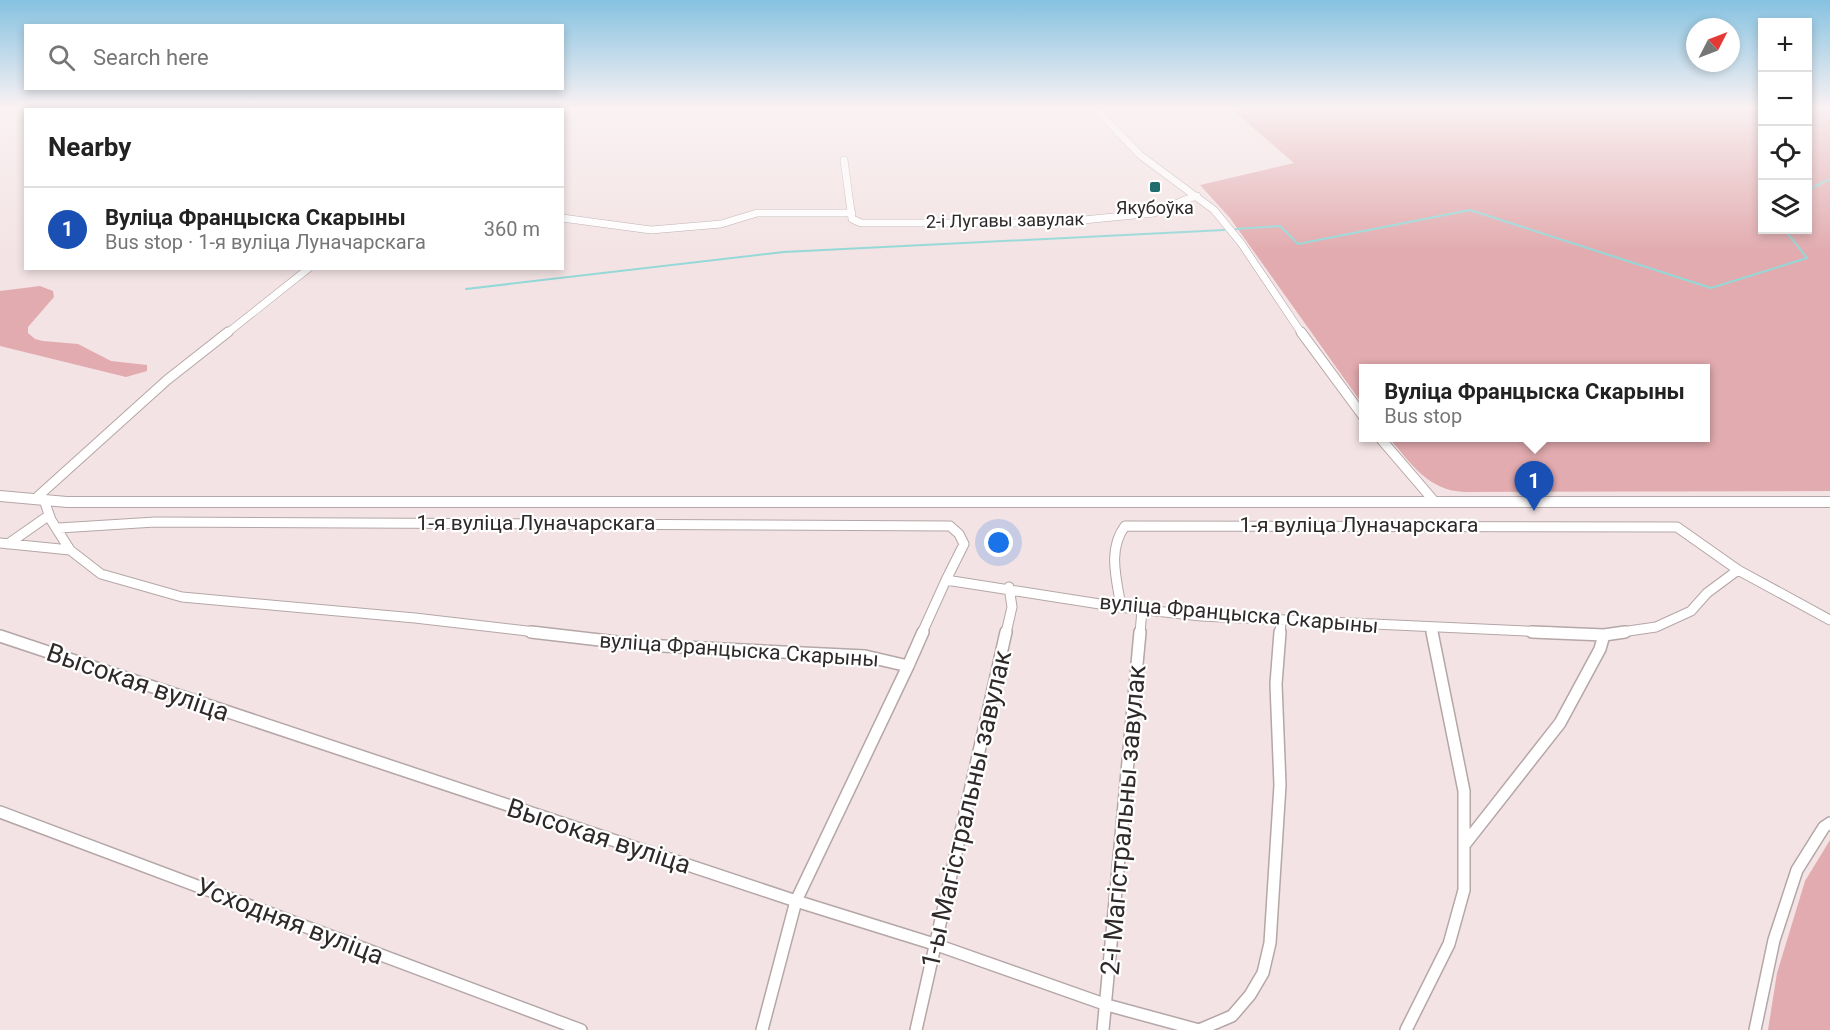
<!DOCTYPE html>
<html lang="en">
<head>
<meta charset="utf-8">
<style>
  :root { --surface:#fff; --page:#f2f2f2; --text:#222; --muted:#767676; --line:#e0e0e0; --accent:#ea580c }
  body { margin:0; font-family:Roboto,sans-serif; background:var(--page); color:var(--text) }
  .controls { position:absolute; right:18px; top:18px; display:grid; overflow:hidden; border-radius:0px; box-shadow:0 3px 9px #0003 }
  .controls button { width:54px; height:54px; display:grid; place-items:center; padding:0; border:0; border-bottom:2px solid var(--line); background:var(--surface); color:var(--text); font:30px sans-serif }
  .compass { position:absolute; left:1686px; top:18px; width:54px; height:54px; border-radius:50%; background:var(--surface); box-shadow:0 3px 9px #0003; rotate:48deg }
  .you { position:absolute; left:999px; top:543px; width:21px; height:21px; margin:-15px; border:4px solid #fff; border-radius:50%; background:#1a73e8; box-shadow:0 0 0 9px #1a73e833 }
  .badge { display:grid; place-items:center; width:39px; height:39px; border-radius:50%; background:var(--accent); color:#fff; font-size:20px; font-weight:700 }
  .pin { position:absolute; translate:-50% -50px; filter:drop-shadow(0 2px 3px #0008) }
  .pin::after { content:''; position:absolute; top:32px; width:21px; height:18px; background:inherit; clip-path:polygon(0 0,100% 0,50% 100%) }
  .popup { position:absolute; left:1359px; top:364px; width:351px; height:78px; box-sizing:border-box; display:grid; place-content:center; border-radius:0px; background:var(--surface); filter:drop-shadow(0 2px 4px #0005); font-size:20px; white-space:nowrap; color:var(--muted) }
  .popup b { font-size:22px; color:var(--text) }
  .popup::after { content:''; position:absolute; left:50%; top:100%; margin-left:-12px; border:12px solid transparent; border-top-color:var(--surface) }
  .list { margin:0; padding:0; list-style:none }
  h2 { display:flex; justify-content:space-between; align-items:center; height:78px; margin:0; padding:0 24px; font-size:26px }
  h2 small { font-size:20px; font-weight:400; color:var(--muted) }
  .list li { display:grid; grid-template-columns:39px 1fr auto; gap:18px; align-items:center; box-sizing:border-box; height:84px; padding:0 24px; border-top:2px solid var(--line) }
  .list b { display:block; font-size:22px; white-space:nowrap }
  .list p { margin:0; font-size:20px; white-space:nowrap; color:var(--muted) }
  .list em { font-size:20px; font-style:normal; color:var(--muted) }
  .icon { flex:none; width:33px; height:33px; fill:none; stroke:currentColor; stroke-width:2; stroke-linecap:round; stroke-linejoin:round }
  .map { position:relative; flex:none; width:1830px; height:1030px; overflow:hidden }
  .search { position:absolute; background:var(--surface); box-shadow:0 3px 9px #0003; left:24px; top:24px; width:540px; height:66px; display:flex; align-items:center; gap:15px; box-sizing:border-box; padding:0 21px; border-radius:0px; color:var(--muted); font-size:22px }
  .panel { position:absolute; background:var(--surface); box-shadow:0 3px 9px #0003; left:24px; top:108px; width:540px; height:162px; border-radius:0px }
  .map>svg:first-child { display:block }
  .green { fill:#e2abaf }
  .lines { fill:none; stroke-linecap:round; stroke-linejoin:round }
  .stream { stroke:#94d8d7; stroke-width:2 }
  .street-far2-casing { stroke:#b5a6a7; stroke-width:8 }
  .street-far1-casing { stroke:#b5a6a7; stroke-width:11 }
  .street-casing { stroke:#b5a6a7; stroke-width:14 }
  .secondary-casing { stroke:#b5a6a7; stroke-width:2 }
  .street-far2 { stroke:#fff; stroke-width:7 }
  .street-far1 { stroke:#fff; stroke-width:9 }
  .street { stroke:#fff; stroke-width:11 }
  .secondary { fill:#fff; fill-rule:evenodd }
  .poi-dot { fill:#216c6d; stroke:#fff; stroke-width:2 }
  .labels { text-anchor:middle; dominant-baseline:central; stroke-width:4.5; stroke-linejoin:round; paint-order:stroke }
  .far-poi-label { font-size:18px; fill:#2f2929; stroke:#fff }
  .far-street-label { font-size:18px; fill:#2f2929; stroke:#fff }
  .street-label { font-size:21px; fill:#2f2929; stroke:#fff }
  .near-street-label { font-size:26px; fill:#2f2929; stroke:#fff }
</style>
</head>
<body>
<div class="map">
<svg width="1830" height="1030" viewBox="0 0 1830 1030">
  <rect width="100%" height="100%" fill="#f3e3e4"/>
  <!-- green -->
  <path class="green" d="M1229,107h533v123h46v-123h22v384l-366,1c-37,-2 -53,-29 -75,-54h316v-70h-342v37l-133,-187 -30,-33 94,-22z
    M40,286l13,5 1,6 -26,30v6l7,6 8,2 35,3 33,17 36,4v6l-21,6 -126,-31v-55z
    M1830,840v190h-62l9,-57 28,-92z"/>
  <g class="lines">
    <!-- stream -->
    <path class="stream" d="M1808,190l22,-11
      M1236,229l44,-3 18,18 172,-34 241,78 96,-30 -22,-28
      M466,289l318,-37 440,-22"/>
    <!-- street-far2 casing -->
    <g class="street-far2-casing">
      <path id="street-far2" d="M1094,107l46,48 74,55 27,33 61,91
        M442,110l2,-3
        M844,160l8,59 9,4h192l101,-10c16,-5 27,-13 43,-17
        M562,218l89,12 70,-6 36,-11h95
        M226,334l83,-66"/>
    </g>
    <!-- street-far1 casing -->
    <g class="street-far1-casing">
      <path id="street-far1" d="M1301,332l62,84
        M1380,438l54,63
        M35,499l132,-119 61,-48
        M44,500l7,20 19,30
        M59,528l96,-6 795,4 9,8 5,10 -18,36
        M0,543l70,7 31,24 81,23 233,21 129,15
        M8,544l40,-28
        M1121,607c-4,-27 -14,-57 4,-81l552,1 61,43 92,50
        M1431,629l1,4
        M922,633l24,-53 173,27 82,9 366,17
        M1006,633l6,-26 -3,-20
        M1140,633l2,-23
        M1280,633l1,-11
        M1615,633l41,-6 35,-16 16,-18 31,-23"/>
    </g>
    <!-- street casing -->
    <g class="street-casing">
      <path id="street" d="M531,632l112,13 222,11 43,10 15,-34
        M1532,632l72,3 21,-3
        M0,636l796,265 138,43 173,61 92,25 33,-14 18,-21 13,-22 7,-30 10,-158 -4,-101 4,-52
        M0,812l581,218
        M1465,844l95,-121 40,-74 4,-14
        M762,1030l34,-129 112,-235
        M916,1030l90,-398
        M1103,1030l37,-398
        M1406,1030l43,-86 15,-54v-99l-32,-159
        M1755,1030l19,-90 23,-70 27,-43 6,-4"/>
    </g>
    <!-- secondary casing -->
    <g class="secondary-casing">
      <path id="secondary" d="M0,491l67,6h1763v10h-1763l-67,-6z"/>
    </g>
    <!-- street-far2 -->
    <use href="#street-far2" class="street-far2"/>
    <!-- street-far1 -->
    <use href="#street-far1" class="street-far1"/>
    <!-- street -->
    <use href="#street" class="street"/>
    <!-- secondary -->
    <use href="#secondary" class="secondary"/>
  </g>
  <!-- sky -->
  <linearGradient id="sky" x2="0" y2="1"><stop stop-color="#86c2e1"/><stop offset="0.43" stop-color="#faf2f3"/><stop offset="1" stop-color="#faf2f3" stop-opacity="0"/></linearGradient>
  <rect width="1830" height="251" fill="url(#sky)"/>
  <!-- markers -->
  <rect class="poi-dot" x="1149" y="181" width="12" height="12" rx="3"/>
  <g class="labels">
    <!-- far-poi labels -->
    <g class="far-poi-label">
      <text x="1155" y="207">Якубоўка</text>
    </g>
    <!-- far-street labels -->
    <g class="far-street-label">
      <text transform="translate(1005 220) rotate(-1)">2-і Лугавы завулак</text>
    </g>
    <!-- street labels -->
    <g class="street-label">
      <text x="536" y="523">1-я вуліца Луначарскага</text>
      <text x="1359" y="525">1-я вуліца Луначарскага</text>
      <text transform="translate(1239 614) rotate(5)">вуліца Францыска Скарыны</text>
      <text transform="translate(739 650) rotate(4)">вуліца Францыска Скарыны</text>
    </g>
    <!-- near-street labels -->
    <g class="near-street-label">
      <text transform="translate(138 682) rotate(19)">Высокая вуліца</text>
      <text transform="translate(966 809) rotate(-77)">1-ы Магістральны завулак</text>
      <text transform="translate(1123 820) rotate(-85)">2-і Магістральны завулак</text>
      <text transform="translate(599 836) rotate(18)">Высокая вуліца</text>
      <text transform="translate(290 921) rotate(21)">Усходняя вуліца</text>
    </g>
  </g>
</svg>
<div class="controls">
<button>+</button>
<button>−</button>
<button><svg class="icon" aria-label="locate" viewBox="0 0 24 24"><circle cx="12" cy="12" r="6"/><path d="M12 2v4M12 18v4M2 12h4M18 12h4"/></svg></button>
<button><svg class="icon" aria-label="layers" viewBox="0 0 24 24"><path d="M12 4l9 5-9 5-9-5zM3 14l9 5 9-5"/></svg></button>
</div>
<svg class="compass" viewBox="-18 -18 36 36"><path d="M0-13l5 13h-10z" fill="#e53935"/><path d="M0 13l5-13h-10z" fill="#767676"/></svg>
<div class="you"></div>
<div class="pin badge" style="left:1534px;top:511px;background:#1a4fb4">1</div>
<div class="popup"><b>Вуліца Францыска Скарыны</b>Bus stop</div>
<div class="search"><svg class="icon" aria-label="search" viewBox="0 0 24 24"><circle cx="10" cy="10" r="6"/><path d="M15 15l6 6"/></svg>Search here</div>
<section class="panel">
<h2>Nearby<small></small></h2>
<ul class="list">
<li><span class="badge" style="background:#1a4fb4">1</span><div><b>Вуліца Францыска Скарыны</b><p>Bus stop · 1-я вуліца Луначарскага</p></div><em>360 m</em></li>
</ul>
</section>
</div>
</body>
</html>
